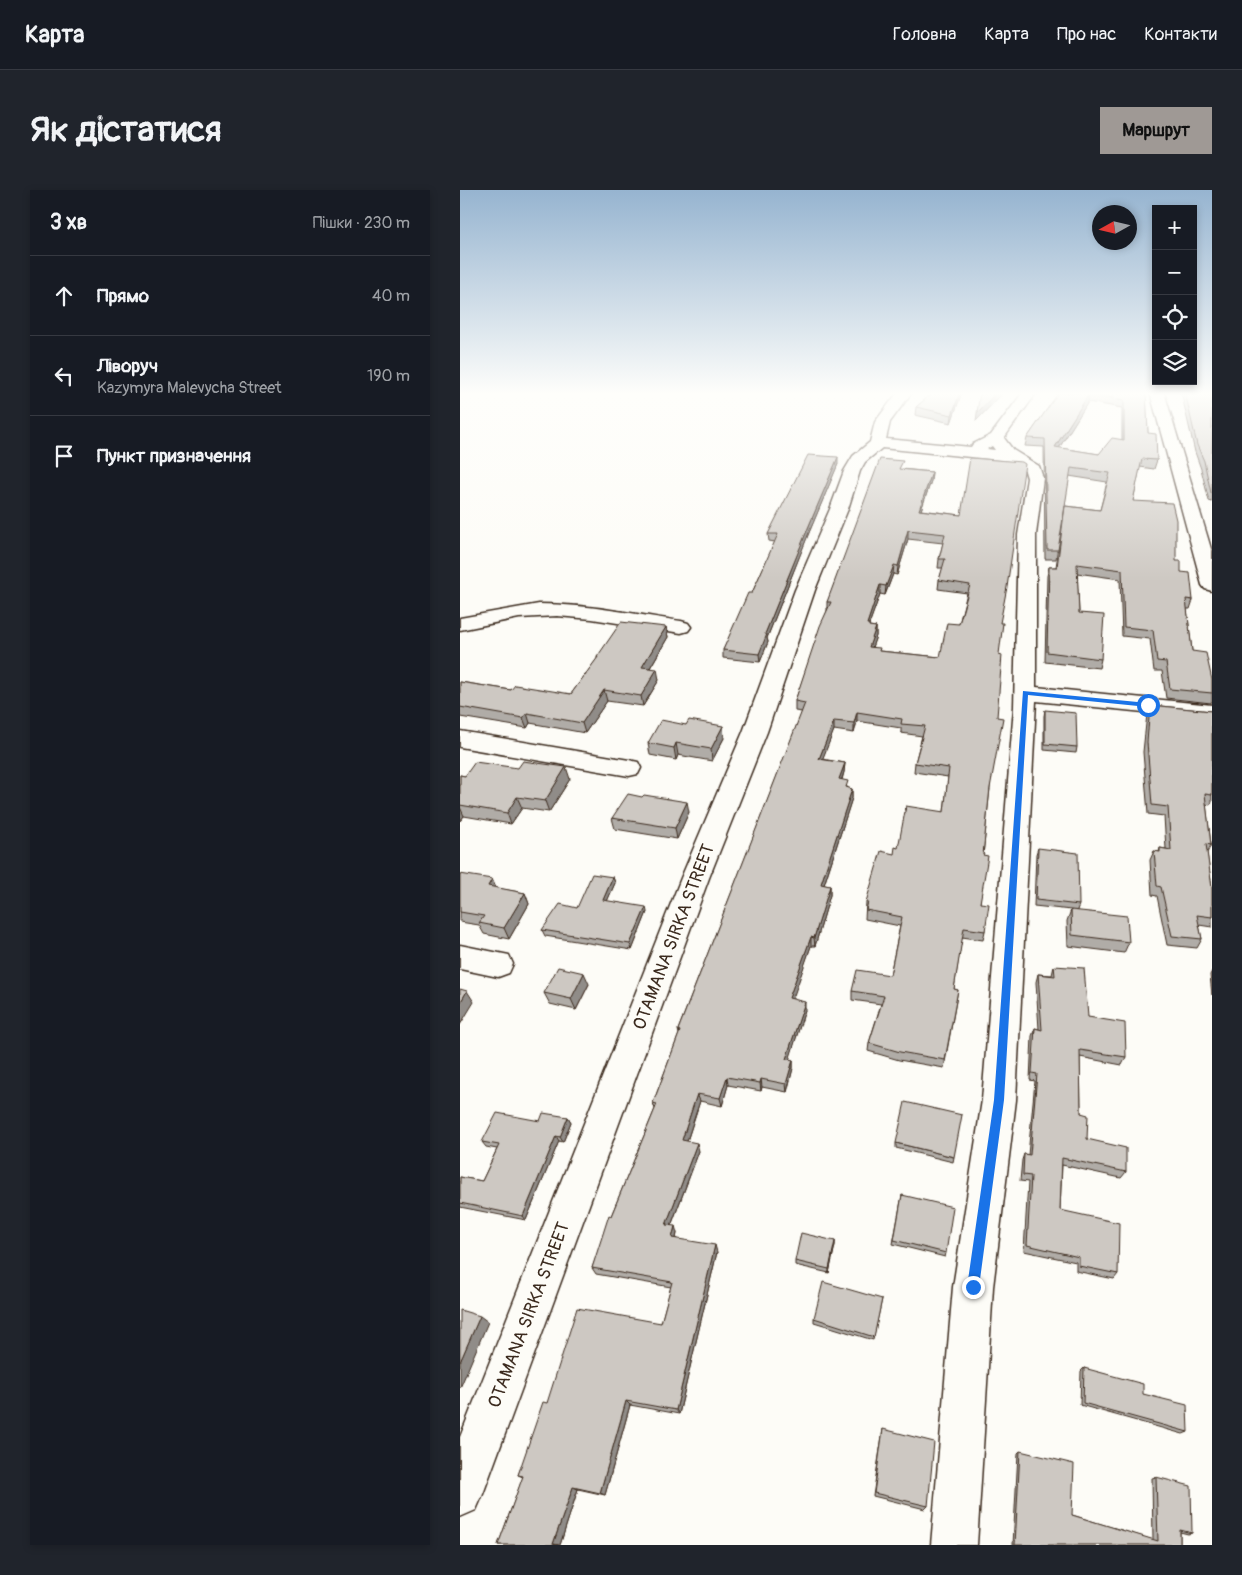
<!DOCTYPE html>
<html lang="uk">
<head>
<meta charset="utf-8">
<style>
  :root { --surface:#171b24; --page:#20242c; --text:#f1f3f6; --muted:#9ea1a6; --line:#363941; --accent:#9f9995 }
  body { margin:0; font-family:Pangolin,sans-serif; background:var(--page); color:var(--text) }
  .controls { position:absolute; right:15px; top:15px; display:grid; overflow:hidden; border-radius:0px; box-shadow:0 2px 8px #0003 }
  .controls button { width:45px; height:45px; display:grid; place-items:center; padding:0; border:0; border-bottom:1px solid var(--line); background:var(--surface); color:var(--text); font:25px sans-serif }
  .compass { position:absolute; left:632px; top:15px; width:45px; height:45px; border-radius:50%; background:var(--surface); box-shadow:0 2px 8px #0003; rotate:262deg }
  .stop { position:absolute; width:15px; height:15px; margin:-11px; border:4px solid #1a73e8; border-radius:50%; background:#fff }
  .stop.end { background:#1a73e8; border-color:#fff; box-shadow:0 1px 5px #0008 }
  .list { margin:0; padding:0; list-style:none }
  h2 { display:flex; justify-content:space-between; align-items:center; height:65px; margin:0; padding:0 20px; font-size:21px }
  h2 small { font-size:16px; font-weight:400; color:var(--muted) }
  .list li { display:grid; grid-template-columns:32px 1fr auto; gap:15px; align-items:center; box-sizing:border-box; height:80px; padding:0 20px; border-top:1px solid var(--line) }
  .list b { display:block; font-size:19px; white-space:nowrap }
  .list p { margin:0; font-size:16px; white-space:nowrap; color:var(--muted) }
  .list em { font-size:16px; font-style:normal; color:var(--muted) }
  .icon { flex:none; width:28px; height:28px; fill:none; stroke:currentColor; stroke-width:2; stroke-linecap:round; stroke-linejoin:round }
  .map { position:relative; flex:none; width:752px; height:1355px; overflow:hidden; border-radius:0px }
  header { display:flex; align-items:center; gap:30px; box-sizing:border-box; height:70px; padding:0 25px; background:var(--surface); border-bottom:1px solid var(--line) }
  header strong { font-size:24px }
  nav { display:flex; gap:28px; margin-inline-start:auto; font-size:18px }
  .intro { display:flex; align-items:center; justify-content:space-between; box-sizing:border-box; height:120px; padding:0 30px }
  h1 { margin:0; font-size:35px }
  .button { padding:12px 22px; border-radius:0px; background:var(--accent); color:#111; font-size:18px; font-weight:700 }
  main { display:flex; gap:30px; padding:0 30px }
  aside { flex:1; background:var(--surface); border-radius:0px; box-shadow:0 2px 8px #0003 }
  .map>svg:first-child { display:block }
  .lines { fill:none; stroke-linecap:round; stroke-linejoin:round }
  .minor-casing { stroke:#3b2a1e; stroke-width:3 }
  .minor { fill:#fdfcf7; fill-rule:evenodd }
  .wall { fill:#b0aca7; stroke:#3b2a1e; fill-rule:evenodd }
  .shaded-wall { fill:#908c88; stroke:#3b2a1e }
  .building { fill:#cdc8c2; stroke:#3b2a1e; fill-rule:evenodd }
  .route { fill:#1a73e8 }
  .labels { text-anchor:middle; dominant-baseline:central; stroke-width:4; stroke-linejoin:round; paint-order:stroke }
  .street-label { font-size:18px; fill:#3b2a1e; stroke:#fdfcf7 }
</style>
</head>
<body>
<header>
<strong>Карта</strong>
<nav><a>Головна</a><a>Карта</a><a>Про нас</a><a>Контакти</a></nav>
</header>
<div class="intro"><h1>Як дістатися</h1><a class="button">Маршрут</a></div>
<main>
<aside>
<h2>3 хв<small>Пішки · 230 m</small></h2>
<ul class="list">
<li><svg class="icon" aria-label="ahead" viewBox="0 0 24 24"><path d="M12 20V5M6 11l6-6 6 6"/></svg><div><b>Прямо</b></div><em>40 m</em></li>
<li><svg class="icon" aria-label="left" viewBox="0 0 24 24"><path d="M17 20v-9H6M10 6l-5 5 5 5"/></svg><div><b>Ліворуч</b><p>Kazymyra Malevycha Street</p></div><em>190 m</em></li>
<li><svg class="icon" aria-label="arrive" viewBox="0 0 24 24"><path d="M6 21V4h12l-3 4 3 4H6"/></svg><div><b>Пункт призначення</b></div></li>
</ul>
</aside>
<div class="map">
<svg width="752" height="1355" viewBox="0 0 752 1355">
  <rect width="100%" height="100%" fill="#fdfcf7"/>
  <filter id="ink" filterUnits="userSpaceOnUse"><feTurbulence type="fractalNoise" baseFrequency=".02" numOctaves="2"/><feDisplacementMap in="SourceGraphic" scale="10" xChannelSelector="R" yChannelSelector="G"/><feConvolveMatrix kernelMatrix="1 2 1 2 8 2 1 2 1" color-interpolation-filters="sRGB"/></filter>
  <g filter="url(#ink)">
    <g class="lines">
      <!-- minor casing -->
      <g class="minor-casing">
        <path id="minor" d="M438,202h14l-22,30 -4,17 85,8 2,-3 18,-9 32,-43h14l-33,46 9,12 26,16 4,12 -7,57v152l176,18v14l-176,-18 -20,399 -23,187 -16,258h-46l22,-258 29,-187 32,-393 4,-172 9,-57 -2,-7 -15,-10 -128,-13 -17,14 -5,9 -12,38 -33,81 -48,142 -58,146 -226,616 -7,16 -16,7v-80l221,-559 62,-146 52,-142 35,-81 14,-38 9,-15 17,-14 5,-20zM532,256l3,4 -8,-1z
          M690,202h14l48,160v39l-7,-2 -3,-4z
          M79,414c48,0 95,10 142,17l7,2 3,4 -3,4 -7,2 -89,-14 -35,-3 -38,2 -59,12v-12z
          M0,541l169,29 9,2 3,6 -3,6 -9,2 -169,-29z
          M0,755l49,10 4,9 -4,9 -11,4 -38,-8z"/>
      </g>
      <!-- minor -->
      <use href="#minor" class="minor"/>
    </g>
    <!-- wall -->
    <path class="wall" d="M474,202h28l-11,31 -36,-8 1,-8z
      M599,202h87l2,41 9,27 -3,9 -14,-2 -7,34 43,60 17,39 -3,9h-3l5,42 20,29v20l-1,3 -45,-5 -4,-27h-8l-4,-32 -28,-3 -2,-57 -43,-6 2,40 22,46 -2,9 -54,-6 2,-86 2,-9h7l9,-61 35,4 7,-28 -38,-6 -13,83h-11l-1,-112 -19,-1 2,-8zM628,212l34,6v32l-23,14 -40,-6z
      M721,202h31v110l-3,-1 -8,-32 -6,-17z
      M378,274l-30,71 -41,103 1,4 -8,20 -37,-4v-8l29,-57 23,-51 -6,-1 -1,-7z
      M442,279l30,3 -1,9 -10,29 40,5 39,108 -10,165 -7,67 -3,48 5,28 -2,9 -21,-3 -8,52 4,1 -14,78 -45,-8 -31,-9 1,-8 12,-39 -29,-4v-9l38,-16 10,-49 -35,-7 1,-17 32,-54 46,-36 4,-35 -34,-5 1,-9 7,-27 -21,-3v-5l-44,-7 -3,12 -20,-3 -12,29 23,4 -1,9 -2,8 6,8 4,1v9l-28,87 6,1v9l-15,51h-4l-19,53 13,11 -16,49 4,1v8l-6,24 -25,-5 -1,4 -33,-6 -6,21 -22,-5 -13,40 12,10 -28,75 6,7 -1,6 41,13 -38,162 -49,-9 -25,90 -27,-6 -18,56h-62l25,-68 -5,-2 29,-72 114,-80 10,-36 -75,-13 -4,-6 19,-52 44,-107 -2,-6 26,-69 -1,-4 124,-318 -7,-1v-10l32,-90v-9zM448,349l35,4 -4,16 -1,9h5l-4,12 -1,9 29,4 -8,31 -19,33 -61,-6 -7,-4 4,-11v-9l-7,-1v-2l11,-30 5,1 8,-21 4,1z
      M206,437l2,10 -18,31 9,12 -16,26 -36,-5 -22,32 -55,-10 -3,5 -67,-11v-35l51,8 60,4 26,-35v-2z
      M690,515l62,6v91l-2,3 -4,-1 5,41 -4,8 5,35v39l-13,-2 3,14 -5,9 -30,-3 -10,-49 -5,-1 -2,-35 4,-9 5,1 1,-4 6,1 -2,-33 -16,-2 -5,-62 4,-38z
      M585,520l32,37 -1,6 -32,-3v-34z
      M226,535l38,13 -12,23 -34,-6 -2,5 -26,-5 -2,-12z
      M0,585l5,1 105,3 -21,33 -27,-4 -11,16 -47,-8 -4,5z
      M229,622l-12,27 -62,-10 -3,-11z
      M578,658l41,57 -2,5 52,32 -5,11 -56,-7 -1,-25 4,-11 -37,-4 2,-52z
      M0,684l36,14 29,5 4,11 -20,35 -25,-5 -5,-9 -19,-3z
      M153,687l2,6 -8,18 40,11 -15,38 -87,-14 -3,-6 35,-22z
      M594,776l34,51 38,40 -4,8 -42,-8 1,56 6,26 39,33 -5,6 -59,-13 -2,45 58,64 -4,5 -38,-8v-9l-52,-11 4,-69 -8,-1 2,-21 2,-6 4,1 7,-74 -5,-1 2,-44 3,-8 4,1 -3,-47 2,-8 14,1z
      M752,781v24l-2,-20z
      M129,794l-13,26 -26,-6 -6,-11z
      M108,927l3,5 -8,20 -4,-1 -33,79 -66,-13v-30l22,4 15,-32 -11,-2 -4,-5 58,-21z
      M436,953l58,14 -1,5 -57,-14z
      M442,1005l44,58 -1,4 -52,-13z
      M375,1051v4l-6,28 -34,-8v-4z
      M422,1109l-9,41 -59,-18v-4z
      M624,1178l59,26 45,38 -5,2 -103,-29 1,-34z
      M423,1239l45,77 -3,3 -52,-13z
      M560,1261l52,64 81,25 -1,-62 4,-1 36,56 -4,1 -8,-2v13h-167l5,-92z"/>
    <!-- shaded-wall -->
    <path class="shaded-wall" d="M500,202h2l-11,31 1,-8z
      M537,202h7l-28,29 1,-8z
      M629,204l-1,8 -34,54 1,-9z
      M378,267v7l-30,71 -41,103 1,4 -8,20 -1,-8 6,-20 43,-106z
      M472,282l-1,9 -13,38 1,-9z
      M448,340v9l-11,36 1,-9z
      M434,375l-1,9 -8,21 1,-9z
      M420,395v9l-14,39 1,-9z
      M206,437l2,10 -24,41 -2,-11z
      M416,437v9l-7,20v-9z
      M197,479l2,11 -16,26 -2,-10z
      M144,500l3,11 -22,32 -3,-10z
      M397,522v9l-3,12v-10z
      M67,523l3,10 -3,5 -4,-10z
      M374,531v9l-15,38v-9z
      M263,536l1,12 -12,23 -1,-12z
      M216,553l2,12 -2,5 -2,-12z
      M385,573l-1,9 -5,16v-9z
      M106,577l4,12 -21,33 -4,-11z
      M392,599v9l-31,96v-10z
      M57,607l5,11 -11,16 -4,-11z
      M227,612l2,10 -12,27 -2,-11z
      M0,617l4,9 -4,5z
      M153,687l2,6 -10,23 -2,-6z
      M32,689l5,11 -9,-4z
      M370,696v9l-15,51 -1,-8z
      M65,703l4,11 -20,35 -5,-11z
      M186,717l1,5 -15,38 -2,-6z
      M351,747v9l-21,61 -1,-9z
      M124,783l5,11 -13,26 -5,-11z
      M7,801l7,11 -14,23v-22z
      M345,812v8l-18,57 -1,-8z
      M333,870v8l-6,24 -1,-8z
      M267,887l1,8 -6,21 -2,-8z
      M301,889l1,8 -1,4 -1,-8z
      M237,904l3,7 -15,46 -3,-7z
      M108,927l3,5 -8,20 -3,-5z
      M96,946l3,5 -33,79 -3,-4z
      M237,953l2,8 -30,80 -3,-6z
      M215,1036l2,7 -2,11 -3,-6z
      M375,1051v4l-6,28v-4z
      M255,1055l2,7 -38,162 -3,-4z
      M20,1126l8,6 -28,66v-26z
      M166,1211l4,4 -25,90 -5,-2z
      M113,1297l5,2 -18,56 -7,-1z"/>
    <!-- building -->
    <path class="building" d="M474,202h26l-8,23 -36,-8z
      M520,202h17l-20,21z
      M599,202h87l2,41 8,1 1,26 -15,-1 -9,42 39,2 4,17v41h5v11l9,1 3,27 -7,-1 6,52 14,2 6,27v13l-42,-4 -4,-27 -9,-1 -4,-31 -29,-3 -2,-57 -45,-6 2,49 25,2 -3,44 -54,-7 2,-85h8l8,-61 35,4 10,-37 -39,-5 -13,82h-11l-2,-111 -18,-1zM629,204l35,6v40l-12,-2 -13,16 -44,-7z
      M725,202h27v101h-1l-7,-32 -7,-16z
      M348,265l30,2 -30,71 -43,106h2l-8,20 -36,-4 25,-57h4l26,-59h-10z
      M510,268l52,4 3,2 -18,123 -7,36h3l-4,31 3,1 -5,62 6,1 -13,70 -7,67 5,1 -8,47 9,1 -4,27 -21,-3 -10,61 4,1 -13,70 -45,-8 -31,-9 15,-47 -32,-5 5,-21 33,5 12,-58 -36,-7 2,-8h-2l15,-51 13,3 1,-7 3,1 8,-42 38,6 5,-44 -34,-5 10,-37 -24,-2 1,-5 -45,-7 -3,11 -20,-2 -15,38 26,4 -6,16 9,2 -2,6 6,2 -31,95 9,2 -16,52 -3,-1 -22,61 16,4 -19,57 7,1 -7,24 -25,-5 -1,4 -33,-6 -7,21 -23,-4 -15,46 15,3 -31,82 9,1 -3,12 43,7 -39,165 -50,-9 -26,92 -27,-6 -20,57 5,1h-60l25,-69 -5,-1 25,-73 4,1 30,-95 84,15 11,-41 -80,-14 17,-53 2,1 46,-112 -4,-1 27,-72 -2,-1 127,-327 -10,-2 25,-75 11,-24h-4l53,-143 23,2 -4,8 33,3 -13,38 42,5zM448,340l37,4 -6,25h6l-6,21 31,5 -11,39 -12,-1 -7,34 -61,-6 1,-3 -11,-1 7,-20 -7,-1v-2h-2l13,-39 6,1 8,-21 4,1z
      M161,432l45,5 -24,40 15,2 -16,27 -37,-6 -22,33 -55,-10 -4,5 -63,-11v-25l51,8 4,-5 56,9 27,-37h-1z
      M690,515l62,6v84l-7,-1 6,51 -5,-1 6,44v29l-15,-2 5,24 -30,-3 -11,-49 -4,-1 -3,-35 6,1v-4l11,2 -3,-43 -16,-2 -5,-63z
      M585,520l31,3 1,34 -32,-3z
      M201,530l25,5 3,-5 34,6 -12,23 -35,-6 -2,5 -26,-5z
      M63,571l43,6 -21,34 -28,-4 -10,16 -47,-8v-30l5,1 10,-14 43,6z
      M168,604l14,3 2,-2 43,7 -12,26 -63,-10z
      M578,658l40,5 1,52 -43,-5z
      M0,684l32,5 -4,7 37,7 -21,35 -25,-5 5,-7 -24,-4z
      M132,684l21,3 -10,23 43,7 -16,37 -88,-14 18,-26 17,4z
      M611,720l56,6 2,26 -57,-7z
      M594,776l30,2 4,49 37,6 1,34 -46,-7 1,63 7,2 -1,24 39,9v24l-64,-14 -2,52 59,13 -1,51 -39,-8v-9l-52,-12 4,-69 -8,-1 1,-21 6,1 7,-81 -5,-1 3,-45 7,2 -4,-56 17,2z
      M98,777l26,6 -13,26 -27,-6z
      M0,799l7,2 -7,12z
      M445,912l57,13 -8,42 -58,-14z
      M37,923l43,8 3,-8 25,4 -8,20 -4,-1 -33,80 -63,-13v-26l22,4 17,-36 -17,-3z
      M442,1005l51,12 -7,46 -52,-13z
      M341,1043l34,8 -6,28 -34,-8z
      M363,1092l59,17 -8,38 -60,-19z
      M0,1120l20,6 -20,46z
      M624,1178l59,16v10l44,11 1,27 -105,-29z
      M423,1239l51,13 -6,64 -54,-13z
      M560,1261l54,13 -2,51 86,26 -2,-64 35,9 1,47 -12,-3v15h-165z"/>
  </g>
  <!-- sky -->
  <linearGradient id="sky" x2="0" y2="1"><stop stop-color="#96b4d0"/><stop offset="0.52" stop-color="#fefefb"/><stop offset="1" stop-color="#fefefb" stop-opacity="0"/></linearGradient>
  <rect width="752" height="392" fill="url(#sky)"/>
  <!-- route -->
  <path class="route" d="M563,501l125,12 3,2 -3,2 -120,-12 -24,405 -25,187 -2,4 -4,2 -4,-2 -2,-4 27,-187z"/>
  <g class="labels">
    <!-- street labels -->
    <g class="street-label">
      <text transform="translate(214 747) rotate(-69)">OTAMANA SIRKA STREET</text>
      <text transform="translate(69 1125) rotate(-69)">OTAMANA SIRKA STREET</text>
    </g>
  </g>
</svg>
<div class="controls">
<button>+</button>
<button>−</button>
<button><svg class="icon" aria-label="locate" viewBox="0 0 24 24"><circle cx="12" cy="12" r="6"/><path d="M12 2v4M12 18v4M2 12h4M18 12h4"/></svg></button>
<button><svg class="icon" aria-label="layers" viewBox="0 0 24 24"><path d="M12 4l9 5-9 5-9-5zM3 14l9 5 9-5"/></svg></button>
</div>
<svg class="compass" viewBox="-18 -18 36 36"><path d="M0-13l5 13h-10z" fill="#e53935"/><path d="M0 13l5-13h-10z" fill="#9ea1a6"/></svg>
<div class="stop" style="left:688px;top:515px"></div>
<div class="stop end" style="left:513px;top:1097px"></div>
</div>
</main>
</body>
</html>
